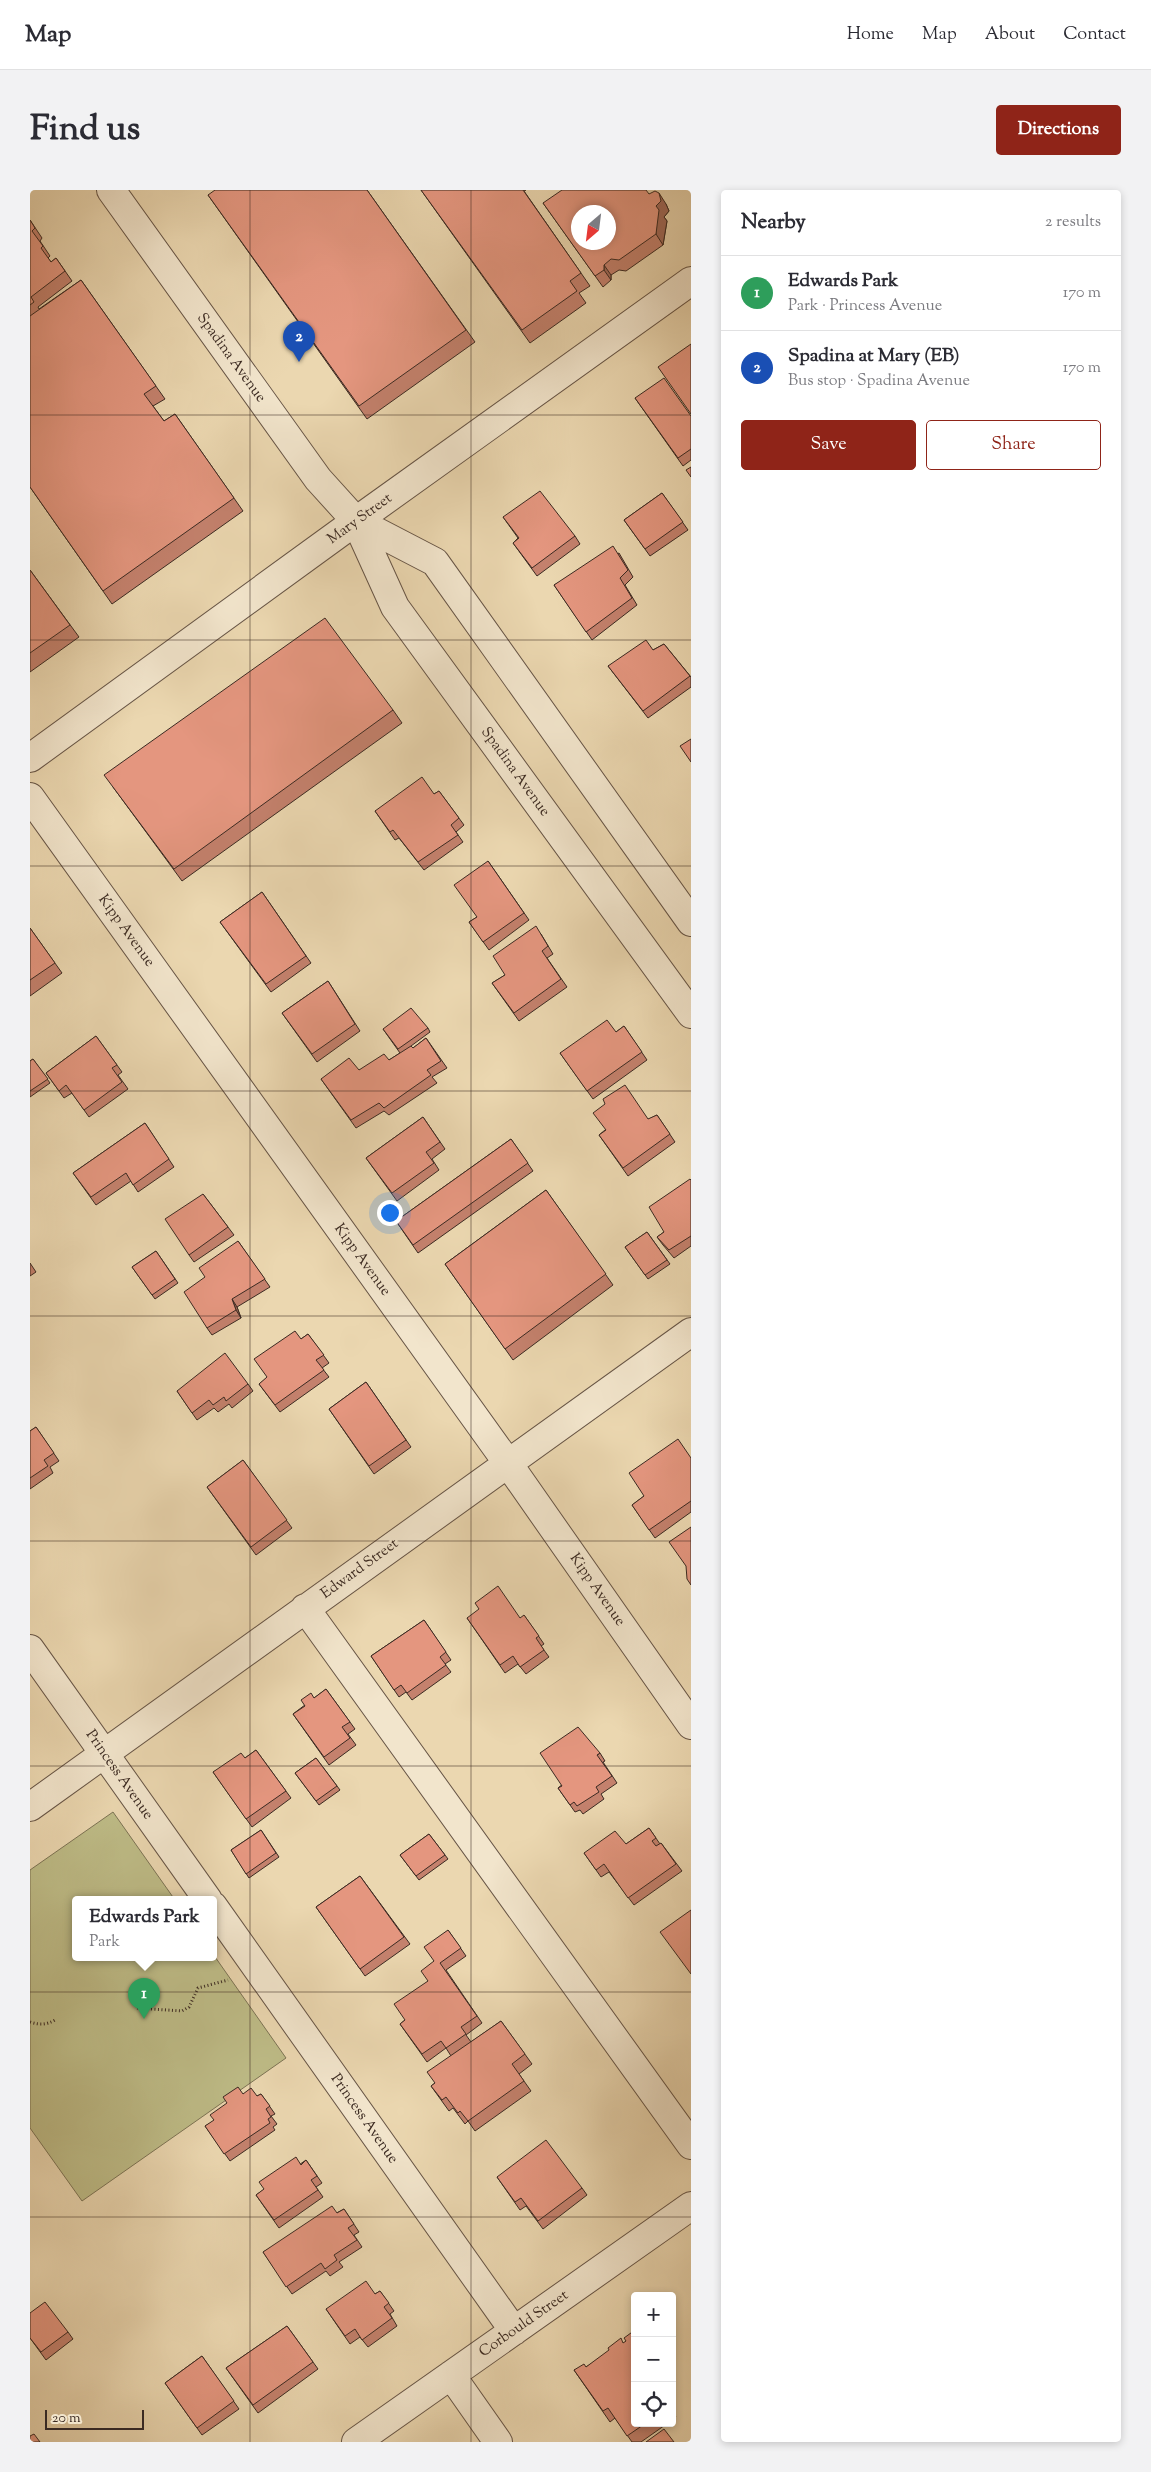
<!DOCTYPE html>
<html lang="en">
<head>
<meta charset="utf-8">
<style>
  :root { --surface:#fff; --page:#f2f2f3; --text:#2b2b33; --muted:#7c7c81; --line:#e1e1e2; --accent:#8f2418 }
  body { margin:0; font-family:"Sorts Mill Goudy",serif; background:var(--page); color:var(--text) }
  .controls { position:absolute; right:15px; bottom:15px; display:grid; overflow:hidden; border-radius:5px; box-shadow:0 2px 8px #0003 }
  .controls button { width:45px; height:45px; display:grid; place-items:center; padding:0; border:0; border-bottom:1px solid var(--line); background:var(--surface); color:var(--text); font:25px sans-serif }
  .compass { position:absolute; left:541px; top:15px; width:45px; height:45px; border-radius:50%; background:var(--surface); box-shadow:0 2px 8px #0003; rotate:208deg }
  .scale { position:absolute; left:15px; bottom:12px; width:99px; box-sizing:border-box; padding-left:5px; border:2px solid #3b2a22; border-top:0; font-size:14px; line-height:18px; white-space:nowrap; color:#3b2a22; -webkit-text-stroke:4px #f2e5cc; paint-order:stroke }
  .you { position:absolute; left:359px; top:1022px; width:18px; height:18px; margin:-12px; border:4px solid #fff; border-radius:50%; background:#1a73e8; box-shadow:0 0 0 8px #1a73e833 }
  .badge { display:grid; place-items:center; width:32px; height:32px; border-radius:50%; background:var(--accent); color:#fff; font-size:16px; font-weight:700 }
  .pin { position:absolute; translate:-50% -41px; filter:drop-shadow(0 1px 2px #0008) }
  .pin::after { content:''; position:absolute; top:26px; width:18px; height:15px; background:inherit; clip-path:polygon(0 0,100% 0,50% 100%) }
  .popup { position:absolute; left:42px; top:1706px; width:145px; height:65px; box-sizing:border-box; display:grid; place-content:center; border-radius:5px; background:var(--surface); filter:drop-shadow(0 1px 4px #0005); font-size:16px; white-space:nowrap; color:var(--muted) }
  .popup b { font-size:19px; color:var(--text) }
  .popup::after { content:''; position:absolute; left:50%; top:100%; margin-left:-10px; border:10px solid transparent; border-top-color:var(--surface) }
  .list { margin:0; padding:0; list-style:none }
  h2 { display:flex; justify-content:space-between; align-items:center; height:65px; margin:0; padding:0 20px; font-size:21px }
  h2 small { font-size:16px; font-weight:400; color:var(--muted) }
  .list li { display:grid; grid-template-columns:32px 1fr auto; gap:15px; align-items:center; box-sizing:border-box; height:75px; padding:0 20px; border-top:1px solid var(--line) }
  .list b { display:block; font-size:19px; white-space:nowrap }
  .list p { margin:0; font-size:16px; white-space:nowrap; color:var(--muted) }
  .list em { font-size:16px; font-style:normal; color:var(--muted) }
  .actions { display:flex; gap:10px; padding:15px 20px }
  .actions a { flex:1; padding:11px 0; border:1px solid var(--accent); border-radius:5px; text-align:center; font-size:18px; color:var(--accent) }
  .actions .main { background:var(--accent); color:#fff }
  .icon { flex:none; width:28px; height:28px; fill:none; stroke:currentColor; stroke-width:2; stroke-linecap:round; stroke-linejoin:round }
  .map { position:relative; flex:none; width:661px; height:2252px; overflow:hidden; border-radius:5px }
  header { display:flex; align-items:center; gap:30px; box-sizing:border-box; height:70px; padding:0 25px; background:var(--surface); border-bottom:1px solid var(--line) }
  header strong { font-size:24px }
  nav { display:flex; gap:28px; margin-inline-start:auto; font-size:18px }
  .intro { display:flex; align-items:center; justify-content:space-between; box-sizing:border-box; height:120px; padding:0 30px }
  h1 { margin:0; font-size:35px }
  .button { padding:12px 22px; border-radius:5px; background:var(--accent); color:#fff; font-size:18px; font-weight:700 }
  main { display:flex; gap:30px; padding:0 30px }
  aside { flex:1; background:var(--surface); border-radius:5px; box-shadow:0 2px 8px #0003 }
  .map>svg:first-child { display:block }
  .green { fill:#bebc87; stroke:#7c7354 }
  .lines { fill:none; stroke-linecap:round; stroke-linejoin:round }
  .minor-casing { stroke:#675546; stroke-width:30 }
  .path { stroke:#3b2a22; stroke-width:3; stroke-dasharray:1 2.5; stroke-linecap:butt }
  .minor { stroke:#f2e5cc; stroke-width:28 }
  .wall { fill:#c4816d; stroke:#3b2a22 }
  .shaded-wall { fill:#a06959; stroke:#3b2a22 }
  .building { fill:#e4967f; stroke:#3b2a22; fill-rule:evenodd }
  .grid { fill:none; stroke:#3b2a22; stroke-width:1; stroke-opacity:0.55 }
  .labels { text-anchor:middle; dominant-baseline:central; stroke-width:5; stroke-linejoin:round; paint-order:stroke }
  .street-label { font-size:15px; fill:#3b2a22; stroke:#f2e5cc }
</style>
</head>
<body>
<header>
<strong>Map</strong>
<nav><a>Home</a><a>Map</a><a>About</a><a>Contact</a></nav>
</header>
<div class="intro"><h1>Find us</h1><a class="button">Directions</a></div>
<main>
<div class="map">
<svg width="661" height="2252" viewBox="0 0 661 2252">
  <rect width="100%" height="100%" fill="#ebd7b0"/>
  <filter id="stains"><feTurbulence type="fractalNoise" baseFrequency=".004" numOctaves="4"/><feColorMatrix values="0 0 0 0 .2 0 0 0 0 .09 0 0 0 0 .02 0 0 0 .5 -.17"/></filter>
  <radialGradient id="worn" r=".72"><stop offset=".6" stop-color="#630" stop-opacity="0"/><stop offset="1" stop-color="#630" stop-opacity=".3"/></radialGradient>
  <!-- green -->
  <path class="green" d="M83,1622l62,88h-100v58h138v-4l73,104 -204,143 -52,-73v-258z"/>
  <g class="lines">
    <!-- minor casing -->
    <g class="minor-casing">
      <path id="minor" d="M81,0l207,289 38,42 39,86 296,407
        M326,331l79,41 256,360
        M0,568l326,-237 335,-240
        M0,607l477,665 184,263
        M275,1418l386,537
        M0,1459l178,251
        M0,1617l661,-475
        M183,1716l301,425
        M421,2185l47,67
        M326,2252l335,-236"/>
    </g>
    <!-- path -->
    <path class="path" d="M107,1818l45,3 7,-4 9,-19 30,-8
      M0,1832c9,3 16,3 25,-2"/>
    <!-- minor -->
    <use href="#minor" class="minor"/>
  </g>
  <!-- wall -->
  <path class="wall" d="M337,0l108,152 -108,77 -159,-224z
    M391,0h105l-2,1 66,95 -11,7 7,10 -56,40z
    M619,4l17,10 3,7 -5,6 3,4 -4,24 -37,26 -7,-1 -8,5v5l-8,7 -60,-84z
    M0,30l12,18 -2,3 10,15 -2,2 3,4 5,-4 16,23 -34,26 1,2 42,-29 84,119 -12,7 11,15 11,-7 68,97 -131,93 -82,-117z
    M605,208l56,18v44l-8,6z
    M632,303l26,37 -38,26 -26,-36z
    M473,327l72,19 5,8 -43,32 -24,-33 5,-5z
    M589,363l14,24 -8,8 12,20 -45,35 -38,-55z
    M0,380l49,67 -49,35z
    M634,454l27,33v10l-43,31 -40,-52 45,-16z
    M363,520l9,13 -220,158 -69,-94z
    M409,601l25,34 -8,7 7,10 -39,28 -25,-32 -4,2 -20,-29 59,-17z
    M458,671l41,59 -40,30 -20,-28 8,-5z
    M232,702l49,71 -40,29 -51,-70z
    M0,738l32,45 -32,23z
    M511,744l12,20 -6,4 20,29 -48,34 -27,-38 13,-8z
    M298,791l32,50 -43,31 -35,-49z
    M594,836l23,34 -54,39 -33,-46 56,-21z
    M398,838l2,4 -19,14 2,2 13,-10 21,30 -15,9 5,6 -48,32 -5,-4 -28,17 -35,-49 38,-9 30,-10 11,-7 -17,-24z
    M66,846l26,36 -4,3 10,14 -39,28 -17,-24 -8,5 -18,-25z
    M3,869l17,24 -20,14v-36z
    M627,925l18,27 -47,34 -29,-41 6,-5 44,-11z
    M393,927l22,32 -13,10 7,11 -42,31 -31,-43z
    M115,933l29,44 -36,25 -7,-11 -35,24 -23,-32z
    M481,949l22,32 -115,82 -22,-32z
    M661,990v66l-17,12 -11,-13 -6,-8 7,-5z
    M516,1000l67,95 -100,75 -68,-96z
    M173,1004l31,41 -40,27 -5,-7z
    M617,1042l23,32 -22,15 -23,-32z
    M208,1051l32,46 -33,20 4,11 -29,17 -5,-7 -2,-51z
    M126,1061l22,32 -23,16 -23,-32z
    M0,1073l6,9 -6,4z
    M278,1144l21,29 -7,5 7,9 -49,35 -21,-28 8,-6 34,-39z
    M336,1192l45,65 -37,27 -45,-65z
    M218,1194l5,7 -21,17 -3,-4 -11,8 -4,-4 -17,12 -20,-29z
    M6,1237l23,34 -9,6 3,6 -23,16v-58z
    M661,1268v54l-36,26 -23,-33 12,-9z
    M213,1270l49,68 -36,27 -49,-68z
    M494,1425l20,29 -3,2 8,11 -23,17 -8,-10 -13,9 -38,-55h54z
    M394,1430l27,40 -6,4 6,8 -39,28 -6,-8 -7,5 -28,-41z
    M296,1499l29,40 -7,5 8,11 -27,20 -36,-51z
    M226,1560l35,48 -39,29 -39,-55 32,-14z
    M570,1563l5,8 -2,1 14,21 -16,11 3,5 -21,15 -3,-4 -5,2 -17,-24z
    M286,1568l24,32 -21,15 -24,-32z
    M619,1638l11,16 1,-1 21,28 -48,34 -25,-33 -8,5 -17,-24 42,-9z
    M231,1640l18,27 -30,21 -18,-28z
    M399,1644l19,25 -29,21 -19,-25z
    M330,1686l50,68 -45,32 -49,-69z
    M418,1740l18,26 -20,14 36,53 -16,12 5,7 30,-21 31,43 -13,10 12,17 -56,40 -7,-10 -3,3 -12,-16 -4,3 -18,-25 4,-3 16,-27 -5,-8 -19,14 -27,-38 5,-4 23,-39 6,-20z
    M213,1904l14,2 4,-2 14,20 -4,2 6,8 -4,3 2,3 -45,31 -25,-35 9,-5z
    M276,1970l16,23 -6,4 7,10 -44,31 -23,-33z
    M467,1987l85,11 5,7 -44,34 -17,-23 -6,4z
    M314,2019l15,23 -5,3 8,12 -23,15 4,5 -13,9 -4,-5 -34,23 -29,-42z
    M350,2101l14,20 -4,3 7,12 -29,21 -8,-10 -10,7 -24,-35 49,-15z
    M257,2136l31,43 -60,44 -32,-45z
    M605,2140v93h33l-27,19h-9l-17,-24 -5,4 -36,-52 12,-3 38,-24 2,-2z
    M38,2142l5,7 -27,21 -16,-22z
    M172,2166l37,53 -37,26 -37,-52z
    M642,2222l4,5 -4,3z"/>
  <!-- shaded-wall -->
  <path class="shaded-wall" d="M629,3l7,11 3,7 -5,6 3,4 -4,24 -7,-11v-28z
    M574,75l7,10v5l-7,-10z
    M202,1109l5,8 4,11 -5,-8z"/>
  <!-- building -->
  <path class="building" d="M185,0h152l99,140 -107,76 -151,-211z
    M391,0h102l58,83 -11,8 7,10 -55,39z
    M532,0h84l3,4 6,-3 4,2 2,8 -5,5 3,4 -3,24 -37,26 -8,-1 -7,6v5l-9,6 -52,-73zM548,22h30v30h-30z
    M0,30l5,8 -3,3 11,15 -2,2 10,14 5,-4 9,13 -34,26 3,5 -4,3z
    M51,90l75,106 -12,8 20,27 11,-7 59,84 -131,93 -73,-104v-171z
    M661,154v70l-33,-47z
    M634,188l27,38v33l-13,9 -43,-60z
    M661,277v10l-5,-7z
    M510,301l35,45 -43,32 -19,-25 6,-5 -16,-21z
    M632,303l21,29 -38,27 -21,-29z
    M583,356l15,24 -8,8 12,20 -46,34 -32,-47z
    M0,380l40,55 -40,28z
    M295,428l68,92 -219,159 -70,-94z
    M616,450l7,10 11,-6 26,32 -47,35 -35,-45z
    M661,549v23l-11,-16z
    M392,587l12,17 5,-3 20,27 -8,7 7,10 -40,27 -25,-32 -3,2 -15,-21z
    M458,671l36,52 -41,29 -14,-20 8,-5 -23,-32z
    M232,702l44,64 -40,28 -46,-62z
    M506,736l12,20 -6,5 19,28 -47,34 -22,-30 13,-8 -12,-19z
    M0,738l25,35 -25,17z
    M298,791l27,43 -43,30 -30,-41z
    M381,818l17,20 -30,21 -15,-20z
    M577,830l9,12 8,-6 18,26 -55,39 -27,-38z
    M66,846l21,29 -5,3 10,14 -38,28 -18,-25 -7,6 -13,-18z
    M396,848l15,23 -14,9 4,5 -47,33 -5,-5 -28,17 -30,-41 28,-21 10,12 25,-16 5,6 22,-14 2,2z
    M3,869l15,20 -18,12v-30z
    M595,895l23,34 9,-4 13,19 -47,34 -24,-33 7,-5 -13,-17 12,-9 -2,-5z
    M393,927l17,25 -14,10 8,11 -42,30 -26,-35z
    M115,933l24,36 -36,26 -7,-12 -35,24 -18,-24z
    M481,949l17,24 -115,82 -17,-24z
    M660,989l1,1v56l-22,14 -12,-13 7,-5 -15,-25z
    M516,1000l60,84 -101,75 -60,-85z
    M173,1004l25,33 -39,28 -24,-36z
    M617,1042l20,28 -22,15 -20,-28z
    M208,1051l27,38 -33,20 4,11 -29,18 -23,-36 21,-15 -6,-9z
    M126,1061l19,28 -23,16 -20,-28z
    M265,1141l6,8 7,-5 16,21 -8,5 8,10 -49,35 -16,-21 8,-7 -13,-18z
    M195,1163l23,31 -22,17 -2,-4 -11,8 -4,-5 -17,13 -15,-22z
    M336,1192l40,58 -37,26 -40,-57z
    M6,1237l18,26 -10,7 4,6 -18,12v-47z
    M648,1249l13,19v43l-42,29 -17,-25 12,-9 -15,-23z
    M213,1270l44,60 -36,27 -44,-60z
    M661,1337v58l-4,-6 -1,-13 -17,-24z
    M468,1396l22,32 4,-3 15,21 -3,2 8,12 -24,17 -7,-11 -13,9 -33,-47 12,-9 -4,-6z
    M394,1430l22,32 -6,5 6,8 -39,28 -6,-8 -7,5 -23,-34z
    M296,1499l24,33 -8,5 8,11 -26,19 -31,-43 12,-8 -4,-6 10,-7 3,5z
    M548,1537l22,26 -3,2 15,21 -16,11 3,5 -22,14 -3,-4 -4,3 -12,-17 4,-2 -22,-33z
    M226,1560l30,41 -40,28 -33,-47 28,-19 4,5z
    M286,1568l21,28 -21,15 -21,-28z
    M619,1638l7,10 -4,3 4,5 5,-3 15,21 -48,34 -24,-34 -8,6 -12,-17 31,-22 11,13z
    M231,1640l15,23 -30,21 -15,-24z
    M399,1644l16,21 -29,21 -16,-21z
    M330,1686l44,61 -44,32 -44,-62z
    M661,1720v64l-31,-42z
    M418,1740l13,18 -21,15 37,53 -16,11 5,7 -20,14 -5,-7 -19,13 -22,-30 5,-4 -11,-16 34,-23 -7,-10 13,-10 -10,-14z
    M471,1831l24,33 -13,10 12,17 -56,40 -8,-10 -2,2 -12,-16 -4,3 -11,-14 4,-3 -8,-11z
    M208,1897l5,7 8,-6 6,8 4,-2 9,12 -4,3 5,8 -3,2 2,4 -46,31 -19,-28 9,-6 -4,-5 17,-12 -4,-6z
    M516,1950l36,48 -44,33 -17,-23 -6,4 -18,-25z
    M266,1967l5,8 5,-5 11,16 -6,4 7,10 -44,30 -18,-25 8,-6 -5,-7z
    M302,2016l5,7 7,-4 10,15 -6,4 9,12 -23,15 3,5 -12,9 -4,-6 -35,24 -23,-35z
    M336,2091l9,13 5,-3 9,12 -5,4 8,11 -30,22 -7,-11 -10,7 -19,-27z
    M15,2112l23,30 -27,20 -11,-14v-25z
    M257,2136l26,36 -60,43 -27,-37z
    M605,2140v93h11l-19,13 -19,-28 -5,3 -29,-41 10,-6 2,3 23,-17 -1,-2 13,-10 2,5 3,-2 -2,-3z
    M172,2166l32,45 -37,27 -32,-45z
    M634,2239l10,13h-28z
    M4,2244l6,8h-10v-6z"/>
  <!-- grid -->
  <path class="grid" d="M220,0v2252M441,0v2252M0,225h661M0,450h661M0,676h661M0,901h661M0,1126h661M0,1351h661M0,1576h661M0,1802h661M0,2027h661"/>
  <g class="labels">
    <!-- street labels -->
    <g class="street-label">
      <text transform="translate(201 168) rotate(54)">Spadina Avenue</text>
      <text transform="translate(330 329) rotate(-36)">Mary Street</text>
      <text transform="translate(485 582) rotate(54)">Spadina Avenue</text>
      <text transform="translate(96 741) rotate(54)">Kipp Avenue</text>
      <text transform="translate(332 1070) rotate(54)">Kipp Avenue</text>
      <text transform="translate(330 1379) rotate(-36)">Edward Street</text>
      <text transform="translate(567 1400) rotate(55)">Kipp Avenue</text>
      <text transform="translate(89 1585) rotate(55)">Princess Avenue</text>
      <text transform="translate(334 1929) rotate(55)">Princess Avenue</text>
      <text transform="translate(494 2134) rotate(-35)">Corbould Street</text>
    </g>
  </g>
  <rect width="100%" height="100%" filter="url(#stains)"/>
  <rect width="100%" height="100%" fill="url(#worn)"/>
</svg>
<div class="controls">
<button>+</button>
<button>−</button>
<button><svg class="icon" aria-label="locate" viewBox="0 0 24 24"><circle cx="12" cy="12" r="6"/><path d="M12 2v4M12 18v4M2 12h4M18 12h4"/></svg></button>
</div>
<svg class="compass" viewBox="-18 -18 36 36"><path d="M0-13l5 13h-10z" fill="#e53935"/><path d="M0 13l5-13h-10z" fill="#7c7c81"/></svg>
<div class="scale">20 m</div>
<div class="you"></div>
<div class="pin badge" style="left:114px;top:1829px;background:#2e9e5b">1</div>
<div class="popup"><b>Edwards Park</b>Park</div>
<div class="pin badge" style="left:269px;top:172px;background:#1a4fb4">2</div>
</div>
<aside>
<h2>Nearby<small>2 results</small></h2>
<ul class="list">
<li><span class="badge" style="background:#2e9e5b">1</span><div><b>Edwards Park</b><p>Park · Princess Avenue</p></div><em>170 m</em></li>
<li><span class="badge" style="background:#1a4fb4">2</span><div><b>Spadina at Mary (EB)</b><p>Bus stop · Spadina Avenue</p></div><em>170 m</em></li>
</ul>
<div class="actions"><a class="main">Save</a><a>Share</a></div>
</aside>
</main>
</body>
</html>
